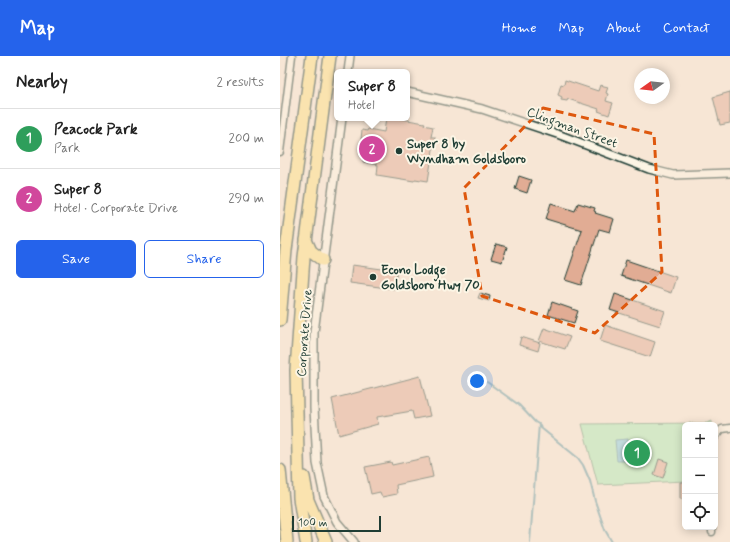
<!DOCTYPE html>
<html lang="en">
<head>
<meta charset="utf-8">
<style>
  :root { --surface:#fff; --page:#f6f6f6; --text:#222; --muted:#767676; --line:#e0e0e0; --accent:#2563eb }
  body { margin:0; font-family:Mynerve,sans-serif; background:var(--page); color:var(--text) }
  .controls { position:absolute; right:12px; bottom:12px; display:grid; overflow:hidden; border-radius:6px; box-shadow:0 2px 10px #0003 }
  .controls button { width:36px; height:36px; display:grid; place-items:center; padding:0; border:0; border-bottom:1px solid var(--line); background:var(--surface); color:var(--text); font:20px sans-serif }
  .compass { position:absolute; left:354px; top:12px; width:36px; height:36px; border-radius:50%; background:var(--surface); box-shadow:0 2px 10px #0003; rotate:255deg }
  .scale { position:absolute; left:12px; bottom:10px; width:89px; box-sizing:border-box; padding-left:4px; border:2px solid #1f3d34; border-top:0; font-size:11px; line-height:14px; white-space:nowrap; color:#1f3d34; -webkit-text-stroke:3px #fcf5e5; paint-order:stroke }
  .you { position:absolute; left:197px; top:325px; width:14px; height:14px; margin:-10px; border:3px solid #fff; border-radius:50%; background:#1a73e8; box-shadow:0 0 0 6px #1a73e833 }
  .badge { display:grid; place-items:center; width:26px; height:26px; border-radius:50%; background:var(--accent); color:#fff; font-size:13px; font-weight:700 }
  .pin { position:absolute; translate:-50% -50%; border:2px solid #fff; box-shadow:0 1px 4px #0006 }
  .popup { position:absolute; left:54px; top:13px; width:76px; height:52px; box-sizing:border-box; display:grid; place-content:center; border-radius:6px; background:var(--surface); filter:drop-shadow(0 1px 3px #0005); font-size:13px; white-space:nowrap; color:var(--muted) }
  .popup b { font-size:15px; color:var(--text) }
  .popup::after { content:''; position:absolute; left:50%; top:100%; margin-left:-8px; border:8px solid transparent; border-top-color:var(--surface) }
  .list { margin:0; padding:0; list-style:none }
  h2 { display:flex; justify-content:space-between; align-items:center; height:52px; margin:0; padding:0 16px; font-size:17px }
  h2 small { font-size:13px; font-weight:400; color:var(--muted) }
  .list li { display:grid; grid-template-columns:26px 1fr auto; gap:12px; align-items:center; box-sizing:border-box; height:60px; padding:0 16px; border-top:1px solid var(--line) }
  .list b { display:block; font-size:15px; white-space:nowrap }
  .list p { margin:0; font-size:13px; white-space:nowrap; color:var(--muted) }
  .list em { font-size:13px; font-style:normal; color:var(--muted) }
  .actions { display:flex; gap:8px; padding:12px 16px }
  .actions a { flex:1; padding:9px 0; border:1px solid var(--accent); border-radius:6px; text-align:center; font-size:14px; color:var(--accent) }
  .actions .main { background:var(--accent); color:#fff }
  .icon { flex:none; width:22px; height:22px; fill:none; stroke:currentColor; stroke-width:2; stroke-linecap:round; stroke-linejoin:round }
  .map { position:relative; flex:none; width:450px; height:486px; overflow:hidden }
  header { display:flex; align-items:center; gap:24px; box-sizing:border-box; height:56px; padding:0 20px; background:var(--accent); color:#fff }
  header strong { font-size:19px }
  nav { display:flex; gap:22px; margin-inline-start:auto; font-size:14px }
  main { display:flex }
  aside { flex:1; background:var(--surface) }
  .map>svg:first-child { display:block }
  .green { fill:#abecb5; stroke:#659474 }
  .water { fill:#84cfe5; stroke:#5c959e }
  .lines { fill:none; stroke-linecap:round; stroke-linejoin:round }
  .stream { stroke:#5c959e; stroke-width:2 }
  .building { fill:#e1ac94; stroke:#1f3d34 }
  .minor-casing { stroke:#1f3d34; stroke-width:9 }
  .tertiary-casing { stroke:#1f3d34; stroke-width:10 }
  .motorway-casing { stroke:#1f3d34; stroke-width:14 }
  .minor { stroke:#fcf5e5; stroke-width:6 }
  .tertiary { stroke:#fcf5e5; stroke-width:7 }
  .motorway { stroke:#fde080; stroke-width:11 }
  .marked { fill:none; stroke:#de580e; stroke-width:3; stroke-dasharray:8 5; stroke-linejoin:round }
  .poi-dot { fill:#1f3d34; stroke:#fcf5e5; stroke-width:1.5 }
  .labels { text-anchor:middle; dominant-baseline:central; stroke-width:4; stroke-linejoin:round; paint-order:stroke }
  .street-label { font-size:13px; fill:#1f3d34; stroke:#fcf5e5 }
  .poi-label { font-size:13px; font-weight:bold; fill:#1f3d34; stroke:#fcf5e5; text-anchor:start }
</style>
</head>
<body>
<header>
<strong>Map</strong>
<nav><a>Home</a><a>Map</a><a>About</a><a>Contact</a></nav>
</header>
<main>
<aside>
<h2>Nearby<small>2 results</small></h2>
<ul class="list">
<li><span class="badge" style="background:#2e9e5b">1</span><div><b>Peacock Park</b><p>Park</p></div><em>200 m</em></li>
<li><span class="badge" style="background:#d1479c">2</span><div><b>Super 8</b><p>Hotel · Corporate Drive</p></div><em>290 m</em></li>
</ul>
<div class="actions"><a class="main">Save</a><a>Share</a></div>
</aside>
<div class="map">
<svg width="450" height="486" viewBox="0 0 450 486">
  <rect width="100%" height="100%" fill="#f7e6d5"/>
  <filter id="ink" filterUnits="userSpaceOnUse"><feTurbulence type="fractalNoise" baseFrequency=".025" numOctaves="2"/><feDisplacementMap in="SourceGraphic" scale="8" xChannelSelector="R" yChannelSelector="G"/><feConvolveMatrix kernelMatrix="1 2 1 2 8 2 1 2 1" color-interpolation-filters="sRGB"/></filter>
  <g filter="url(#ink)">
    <!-- green -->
    <path class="green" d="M432,365v4h-27v56l-87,4 -16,-61 125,-1z"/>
    <!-- water -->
    <path class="water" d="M348,383l1,11h11v11h-23l-2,-21z"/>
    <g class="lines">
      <!-- stream -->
      <path class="stream" d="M207,326l32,23 16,17 5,3 1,3 37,30 5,7 7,16 5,20 10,29 7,12
        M250,486l9,-118"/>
    </g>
    <!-- building -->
    <path class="building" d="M285,24l33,11 2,-6 8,2 -2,6 2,1 -2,7 7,2 -4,12 -11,-4 1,-2 -31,-10 -1,2 -6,-1 1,-3 -4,-2 3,-11 3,1z
      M450,36v31l-10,2 -7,-28z
      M106,62h10l29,5 -1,2 9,2 -2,10h4l-7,44 -13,-2 -1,2 -37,-6 1,-10 -15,-3 3,-22 -5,-1 1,-9 5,1 1,-2 16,3z
      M239,120l12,4 -4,13 -12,-4z
      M271,147l24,8 3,-8 17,5 -1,3 2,1 -1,1 19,6 -4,13 -11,-3 -18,56 -16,-5 17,-50 -36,-11z
      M216,188l11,3 -5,15 -11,-3z
      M346,204l50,17 -5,16 -50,-17z
      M72,209l45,6 -3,18 -44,-6z
      M200,237l10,3 -1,5 -11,-3z
      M335,238l50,17 -5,15 -50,-16z
      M272,246l26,9 -4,12 -26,-8z
      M325,269l50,17 -5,15 -50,-16z
      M264,272l26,9 -5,12 -26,-8z
      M241,281l19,6 -2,8 -19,-6z
      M140,320l10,40 -16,3 -2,-8 -35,6 1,7 -39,11 -7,-36z
      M149,401l4,20 -37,8 1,9 -15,3 -2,-5 -9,2 -6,-27 26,-5 1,3z
      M379,403l9,3 -5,16 -9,-3z
      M400,426h5v17h-5z"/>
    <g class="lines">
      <!-- minor casing -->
      <g class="minor-casing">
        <path id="minor" d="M0,96l12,-96
          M435,381l7,-8 8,-1
          M432,476v-5"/>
      </g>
      <!-- tertiary casing -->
      <g class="tertiary-casing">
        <path id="tertiary" d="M68,16l2,-16
          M127,36l75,17 78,26 89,34 24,6 57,-2
          M62,62l-28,214v76l3,55 7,33 13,26 17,20"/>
      </g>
      <!-- motorway casing -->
      <g class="motorway-casing">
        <path id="motorway" d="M26,184l5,11 12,9
          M0,264l6,-70 26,-194
          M0,414l7,72
          M24,421l4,23 18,42
          M26,486l-7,-44 -3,-128 8,-113 26,-201"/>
      </g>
      <!-- minor -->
      <use href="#minor" class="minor"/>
      <!-- tertiary -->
      <use href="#tertiary" class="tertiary"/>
      <!-- motorway -->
      <use href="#motorway" class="motorway"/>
    </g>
  </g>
  <!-- marked area -->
  <path d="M0 0H450V486H0ZM263,52l111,26 8,138 -67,61 -113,-37 -18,-108z" fill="#f7e6d5" fill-opacity=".55" fill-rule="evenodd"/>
  <path class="marked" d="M263,52l111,26 8,138 -67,61 -113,-37 -18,-108z"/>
  <!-- markers -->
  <g class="poi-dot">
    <circle cx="119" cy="95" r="4"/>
    <circle cx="93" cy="221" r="4"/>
  </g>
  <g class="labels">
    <!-- street labels -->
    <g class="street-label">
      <text transform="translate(292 72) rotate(20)">Clingman Street</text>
      <text transform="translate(25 277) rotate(-86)">Corporate Drive</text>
    </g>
    <!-- poi labels -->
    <g class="poi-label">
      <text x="127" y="88">Super 8 by<tspan x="127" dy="15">Wyndham Goldsboro</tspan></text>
      <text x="101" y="214">Econo Lodge<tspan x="101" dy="15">Goldsboro Hwy 70</tspan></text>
    </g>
  </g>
</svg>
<div class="controls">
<button>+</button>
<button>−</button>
<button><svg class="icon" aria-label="locate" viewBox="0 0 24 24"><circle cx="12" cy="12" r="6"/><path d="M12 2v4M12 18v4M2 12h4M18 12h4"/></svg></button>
</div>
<svg class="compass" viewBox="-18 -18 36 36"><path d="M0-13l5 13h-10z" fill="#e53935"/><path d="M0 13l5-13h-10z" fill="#767676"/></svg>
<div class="scale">100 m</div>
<div class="you"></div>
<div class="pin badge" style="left:357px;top:397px;background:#2e9e5b">1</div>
<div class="pin badge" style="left:92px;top:93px;background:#d1479c">2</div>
<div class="popup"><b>Super 8</b>Hotel</div>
</div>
</main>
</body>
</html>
